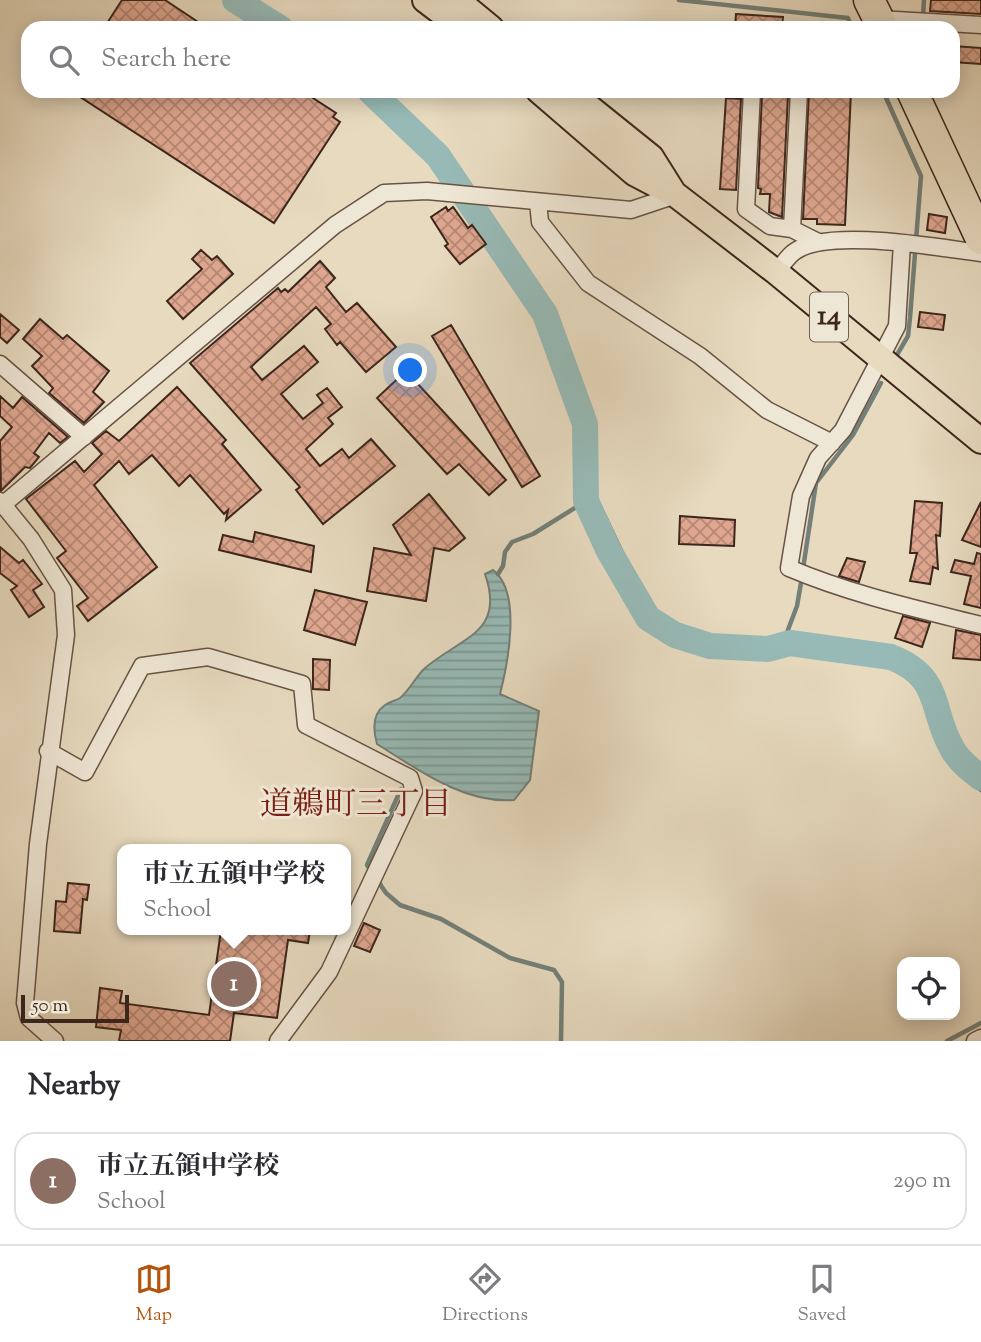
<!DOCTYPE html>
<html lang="en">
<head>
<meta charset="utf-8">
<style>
  :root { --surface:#fff; --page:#f7f7f7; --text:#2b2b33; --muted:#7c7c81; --line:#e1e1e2; --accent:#b45309 }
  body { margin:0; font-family:"Sorts Mill Goudy","Noto Serif JP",serif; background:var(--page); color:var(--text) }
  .controls { position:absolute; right:21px; bottom:21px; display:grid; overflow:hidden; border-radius:14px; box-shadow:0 4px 18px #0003 }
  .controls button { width:63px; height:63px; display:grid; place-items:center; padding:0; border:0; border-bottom:2px solid var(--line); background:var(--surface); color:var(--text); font:35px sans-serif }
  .scale { position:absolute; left:21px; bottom:18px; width:108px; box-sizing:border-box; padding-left:7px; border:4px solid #3d261c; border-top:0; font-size:19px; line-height:24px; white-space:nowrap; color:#3d261c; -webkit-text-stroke:5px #efe7d5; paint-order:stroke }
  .you { position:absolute; left:411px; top:371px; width:24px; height:24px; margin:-18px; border:5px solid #fff; border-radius:50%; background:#1a73e8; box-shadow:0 0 0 10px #1a73e833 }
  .badge { display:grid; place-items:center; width:46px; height:46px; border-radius:50%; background:var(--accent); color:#fff; font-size:23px; font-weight:700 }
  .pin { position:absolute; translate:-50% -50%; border:4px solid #fff; box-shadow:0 2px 7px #0006 }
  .popup { position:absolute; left:117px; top:844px; width:234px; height:91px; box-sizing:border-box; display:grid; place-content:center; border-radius:14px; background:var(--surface); filter:drop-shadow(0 2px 5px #0005); font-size:23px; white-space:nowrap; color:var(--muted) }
  .popup b { font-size:26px; color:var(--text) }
  .popup::after { content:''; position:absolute; left:50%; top:100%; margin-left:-14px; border:14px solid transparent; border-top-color:var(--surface) }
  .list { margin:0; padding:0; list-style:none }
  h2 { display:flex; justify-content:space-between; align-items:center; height:91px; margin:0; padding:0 28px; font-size:30px }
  h2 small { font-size:23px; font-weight:400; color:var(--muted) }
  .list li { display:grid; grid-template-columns:46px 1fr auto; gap:21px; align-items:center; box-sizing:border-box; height:98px; margin:0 14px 14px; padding:0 14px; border:2px solid var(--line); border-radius:21px }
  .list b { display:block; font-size:26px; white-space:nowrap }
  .list p { margin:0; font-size:23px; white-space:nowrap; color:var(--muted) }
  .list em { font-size:23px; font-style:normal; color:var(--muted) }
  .icon { flex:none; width:38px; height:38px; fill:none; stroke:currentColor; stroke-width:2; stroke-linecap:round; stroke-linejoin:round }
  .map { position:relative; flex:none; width:981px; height:1041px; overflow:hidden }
  .search { position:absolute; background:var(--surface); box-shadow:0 4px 18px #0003; left:21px; right:21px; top:21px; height:77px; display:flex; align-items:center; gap:18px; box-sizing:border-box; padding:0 24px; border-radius:21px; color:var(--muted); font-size:26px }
  .sheet { height:203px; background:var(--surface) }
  nav { display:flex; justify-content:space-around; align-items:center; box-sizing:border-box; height:98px; border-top:2px solid var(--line); background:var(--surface); font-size:19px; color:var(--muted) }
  nav a { display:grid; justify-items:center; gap:4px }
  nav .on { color:var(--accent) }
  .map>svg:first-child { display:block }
  .water { fill:url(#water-rules); stroke:#737f78; stroke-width:2 }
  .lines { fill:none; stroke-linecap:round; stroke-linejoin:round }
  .stream { stroke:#737f78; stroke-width:4.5 }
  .river { stroke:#97bab6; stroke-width:26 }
  .building { fill:url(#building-cross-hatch); stroke:#3d261c; stroke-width:2 }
  .street-casing { stroke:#685345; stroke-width:19 }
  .primary-casing { stroke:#3d261c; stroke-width:28 }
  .highway-casing { stroke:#3d261c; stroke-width:33 }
  .street { stroke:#efe7d5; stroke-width:16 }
  .primary { stroke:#e7dabf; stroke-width:24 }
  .highway { stroke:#e7dabf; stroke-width:30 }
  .labels { text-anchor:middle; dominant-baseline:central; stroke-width:6; stroke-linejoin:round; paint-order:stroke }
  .shield { fill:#efe7d5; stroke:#726054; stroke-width:2 }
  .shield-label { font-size:28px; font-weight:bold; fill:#3d261c }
  .neighbourhood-label { font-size:32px; fill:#7a1f14; stroke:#efe7d5 }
</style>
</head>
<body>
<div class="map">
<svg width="981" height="1041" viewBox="0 0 981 1041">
  <defs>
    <pattern id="water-rules" width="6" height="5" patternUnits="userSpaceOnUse" patternTransform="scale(1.75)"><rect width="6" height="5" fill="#97bab6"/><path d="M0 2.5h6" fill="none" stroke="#7c9793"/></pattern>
    <pattern id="building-cross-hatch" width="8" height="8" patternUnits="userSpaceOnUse" patternTransform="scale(1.75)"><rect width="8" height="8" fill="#dfa790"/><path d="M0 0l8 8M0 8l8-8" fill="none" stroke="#b68875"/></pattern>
  </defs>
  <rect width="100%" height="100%" fill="#e7dabf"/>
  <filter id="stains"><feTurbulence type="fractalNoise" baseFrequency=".00286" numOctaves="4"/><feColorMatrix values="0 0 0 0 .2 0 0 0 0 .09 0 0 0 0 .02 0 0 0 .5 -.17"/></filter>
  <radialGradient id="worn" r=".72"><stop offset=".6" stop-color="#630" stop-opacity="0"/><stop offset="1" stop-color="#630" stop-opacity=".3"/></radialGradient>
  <!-- water -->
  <path class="water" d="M493,570c29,22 15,93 7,124l39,17 -9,69 -16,20c-50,4 -97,-31 -137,-56 -4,-14 -5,-30 8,-39 4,-3 10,-4 15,-7 9,-7 15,-20 24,-29 36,-32 82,-35 61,-95z"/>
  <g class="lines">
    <!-- stream -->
    <path class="stream" d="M253,0l45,28
      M679,0l169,18 4,10
      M923,17l1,-17
      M384,91l63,61 27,39
      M883,91l38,85 -11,142 -2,18 -14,24
      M481,201l73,110 41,113c3,24 -6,49 0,72l44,92 20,27 13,8 49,16 45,1
      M803,569l13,-86 37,-48 28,-52
      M498,574l5,-8 2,-14 7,-10 21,-8 53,-33
      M783,643l14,-37 5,-29
      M800,653l92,14c42,23 32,48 51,85 8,16 24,26 38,38
      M371,871l-4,-6 34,-76
      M376,878l10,15 14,12 41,14 69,39 44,12 8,12 -1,59
      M947,1041l34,-18"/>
    <!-- river -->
    <path class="river" d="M235,0l45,28
      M370,91l68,65 107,158 40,110 1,77 23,50 39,67 27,17 35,11 58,3 22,-6 101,14c53,21 38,53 62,93 6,11 18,20 28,28"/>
  </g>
  <!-- building -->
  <path class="building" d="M122,0h43l42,28h-103z
    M931,0h50v14l-51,-3z
    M736,14l47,3 -1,11h-47z
    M953,46l28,2v16l-28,-2z
    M71,91h231l34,22 -3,4 7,5 -66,101z
    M809,91h42l-6,134 -28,-1v-5h-14z
    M762,93l26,2 -6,122 -13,-5 1,-18h-10l1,-5 -3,-1z
    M726,98l15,1 -5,91 -16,-1z
    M446,207l2,4 5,-4 15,21 4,-3 14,19 -26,20 -15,-18 3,-2 -17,-27z
    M929,214l18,3 -2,16 -18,-3z
    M201,250l11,10 5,-4 16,18 -50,45 -16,-18 35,-32 -10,-10z
    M320,261l15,17 -9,9 20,25 11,-9 39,44 -30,25 -26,-30 -3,3 -12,-16 6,-5 -15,-17 -65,60 11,13 42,-34 14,16 -37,32 22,25 20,-16 -6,-8 10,-7 15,19 -14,11 5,6 -27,25 14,17 22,-17 7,9 22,-19 24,27 -72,58 -27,-34 4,-3 -110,-124 88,-75 3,4 4,-3 3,3z
    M920,312l25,3 -2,15 -25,-3z
    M0,314l19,16 -12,13 -7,-6z
    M40,319l23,20 4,-4 42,36 -16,21 11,10 -20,21 -35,-30 4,-5 -21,-22 10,-10 -19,-17z
    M451,325l89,151 -18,11 -90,-151z
    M406,371l100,109 -17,15 -30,-31 -12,10 -70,-76z
    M177,387l49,53 -4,4 39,46 -35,30 2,-10 -4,4 -34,-39 -11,11 -27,-31 -23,19 -10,-13 -25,24 63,82 -69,54 -11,-15 11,-8 -31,-40 9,-7 -40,-52 49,-38 9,11 18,-18 -10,-11 14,-12 13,10z
    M0,396l13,12 9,-11 46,40 -8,6 -11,-10 -15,20 5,4 -9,11 -5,-1 -24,24 -1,-50 12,-14 -12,-11z
    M429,494l36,44 -16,13 -15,-3 -8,53 -59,-10 7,-43 37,7 -18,-30z
    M915,501l27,2 -2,33 -4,-1 2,34 -5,-2 -3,17 -20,-3 7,-28h-7z
    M981,502v45l-19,-7z
    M680,516l55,4 -1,26 -55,-2z
    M255,532l59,14 -3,26 -92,-22 4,-15 30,7z
    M0,547l19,16 4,-3 19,24 -9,6 11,17 -15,10 -18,-27 6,-4 -17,-13z
    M977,553l4,1v54l-17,-4 7,-28 -20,-4 4,-12 19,4z
    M847,558l18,4 -6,20 -20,-6z
    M315,590l52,12 -12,43 -51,-15z
    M903,616l27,7 -8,24 -27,-9z
    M956,630l25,5v25l-28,-2z
    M313,659l17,1 -1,30 -16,-1z
    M68,883l21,2 -2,15 -4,-1 -3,34 -26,-2 2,-30 10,1z
    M364,923l16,7 -10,22 -16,-6z
    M221,930h89l-2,13 -20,-3 -11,78 -43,-5 -4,28h-111l2,-11 -25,-3 4,-39 22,3 -2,12 89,12z"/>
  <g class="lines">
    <!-- street casing -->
    <g class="street-casing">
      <path id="street" d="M879,19l102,6
        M752,91l-6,118 24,17 22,3 26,13
        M538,202l2,20 48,61 112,73 67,54 65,33
        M792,229l7,-138
        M902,243l-5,83 -54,104 -25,28 -17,38 -12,72c61,26 128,41 192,57
        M776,272c6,-6 11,-15 18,-20 32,-25 146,-4 187,1
        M0,364l84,73
        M0,501l31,38 32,51 3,45 -28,209 -13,159 4,15 26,23
        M5,503l330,-278 49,-32 43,-2 204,19 45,-15
        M48,751l37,21 57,-106 66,-9 94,27 4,41 104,53 4,13 -85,181 -51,69
        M975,1041l6,-3"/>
    </g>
    <!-- primary casing -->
    <g class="primary-casing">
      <path id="primary" d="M425,0l37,28
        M457,0l34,28
        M539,91l95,82 42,22 100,77 205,169
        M569,91l82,66 22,35"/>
    </g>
    <!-- highway casing -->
    <g class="highway-casing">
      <path id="highway" d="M869,0l14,28
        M912,91l69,148"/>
    </g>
    <!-- street -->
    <use href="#street" class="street"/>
    <!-- primary -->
    <use href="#primary" class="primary"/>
    <!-- highway -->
    <use href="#highway" class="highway"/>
  </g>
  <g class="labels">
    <!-- shield labels -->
    <rect class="shield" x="810" y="292.5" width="38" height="49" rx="5"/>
    <g class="shield-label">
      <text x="829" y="317">14</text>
    </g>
    <!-- neighbourhood labels -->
    <g class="neighbourhood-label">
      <text x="356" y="806">道鵜町三丁目</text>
    </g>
  </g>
  <rect width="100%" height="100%" filter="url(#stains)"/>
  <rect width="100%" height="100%" fill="url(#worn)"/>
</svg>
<div class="controls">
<button><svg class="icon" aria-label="locate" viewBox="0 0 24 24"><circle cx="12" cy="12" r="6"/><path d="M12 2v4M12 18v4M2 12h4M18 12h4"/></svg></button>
</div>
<div class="scale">50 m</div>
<div class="you"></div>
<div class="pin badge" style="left:234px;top:984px;background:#8d6e63">1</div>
<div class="popup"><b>市立五領中学校</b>School</div>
<div class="search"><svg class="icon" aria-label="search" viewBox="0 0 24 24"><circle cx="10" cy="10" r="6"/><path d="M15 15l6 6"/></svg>Search here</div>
</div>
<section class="sheet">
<h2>Nearby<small></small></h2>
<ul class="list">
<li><span class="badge" style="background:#8d6e63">1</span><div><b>市立五領中学校</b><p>School</p></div><em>290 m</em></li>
</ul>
</section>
<nav>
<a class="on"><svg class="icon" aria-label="map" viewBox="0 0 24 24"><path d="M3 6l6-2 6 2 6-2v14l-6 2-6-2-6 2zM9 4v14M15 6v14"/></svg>Map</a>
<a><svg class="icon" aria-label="directions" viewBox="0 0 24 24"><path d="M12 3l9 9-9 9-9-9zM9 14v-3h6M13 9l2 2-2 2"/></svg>Directions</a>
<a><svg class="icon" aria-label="saved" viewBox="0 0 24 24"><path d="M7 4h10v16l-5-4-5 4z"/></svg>Saved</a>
</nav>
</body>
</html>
